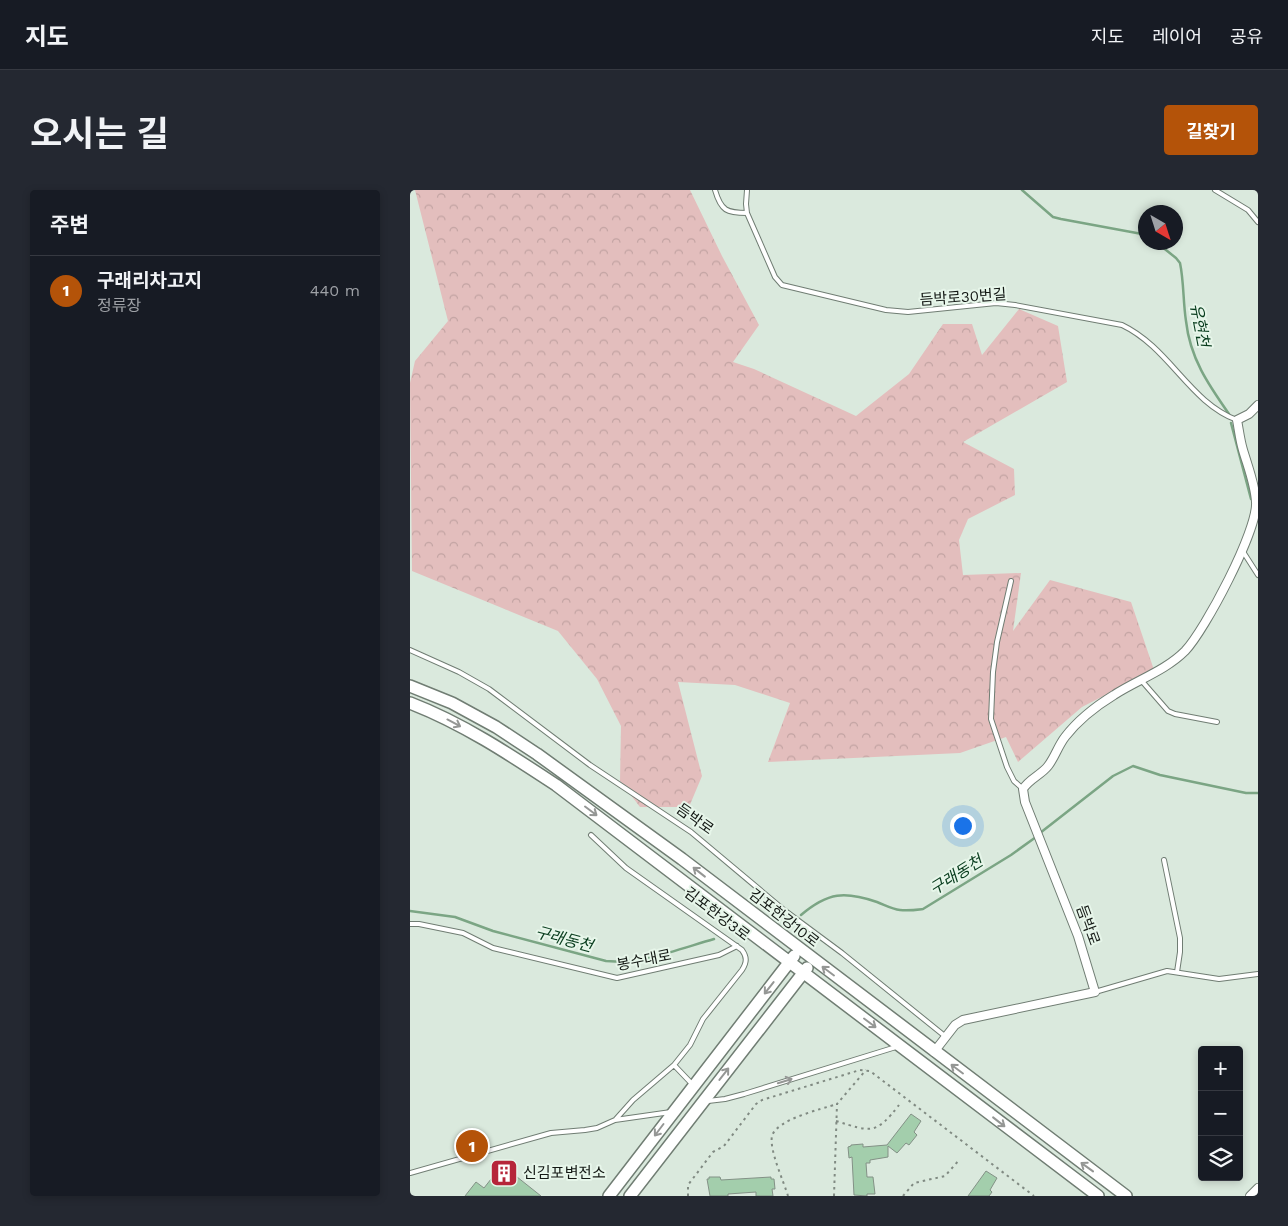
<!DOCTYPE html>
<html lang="ko">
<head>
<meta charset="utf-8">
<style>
  :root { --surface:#171b24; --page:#242831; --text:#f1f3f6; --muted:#9ea1a6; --line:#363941; --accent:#b45309 }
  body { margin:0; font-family:"Work Sans","Noto Sans KR",sans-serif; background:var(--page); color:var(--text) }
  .controls { position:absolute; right:15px; bottom:15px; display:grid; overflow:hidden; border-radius:5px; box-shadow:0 2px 8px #0003 }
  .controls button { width:45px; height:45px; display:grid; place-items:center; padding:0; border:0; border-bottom:1px solid var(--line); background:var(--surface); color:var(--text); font:25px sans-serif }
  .compass { position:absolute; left:728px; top:15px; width:45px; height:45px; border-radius:50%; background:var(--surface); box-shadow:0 2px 8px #0003; rotate:141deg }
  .you { position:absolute; left:552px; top:635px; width:18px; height:18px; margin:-12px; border:4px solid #fff; border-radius:50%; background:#1a73e8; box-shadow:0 0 0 8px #1a73e833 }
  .badge { display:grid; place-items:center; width:32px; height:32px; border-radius:50%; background:var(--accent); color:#fff; font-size:16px; font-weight:700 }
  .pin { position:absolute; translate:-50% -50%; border:2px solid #fff; box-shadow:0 1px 5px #0006 }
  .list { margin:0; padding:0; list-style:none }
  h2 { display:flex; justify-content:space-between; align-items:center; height:65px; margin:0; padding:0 20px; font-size:21px }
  h2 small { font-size:16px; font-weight:400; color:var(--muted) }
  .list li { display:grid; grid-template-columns:32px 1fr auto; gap:15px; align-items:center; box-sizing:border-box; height:70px; padding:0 20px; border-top:1px solid var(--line) }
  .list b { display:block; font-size:19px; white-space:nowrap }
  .list p { margin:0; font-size:16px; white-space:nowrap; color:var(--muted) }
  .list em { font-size:16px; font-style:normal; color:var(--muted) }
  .icon { flex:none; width:28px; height:28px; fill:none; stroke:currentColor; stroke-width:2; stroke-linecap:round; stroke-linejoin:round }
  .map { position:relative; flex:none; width:848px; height:1006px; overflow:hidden; border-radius:5px }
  header { display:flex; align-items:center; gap:30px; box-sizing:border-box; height:70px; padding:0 25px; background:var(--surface); border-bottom:1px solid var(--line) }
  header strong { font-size:24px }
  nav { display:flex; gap:28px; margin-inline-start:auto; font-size:18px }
  .intro { display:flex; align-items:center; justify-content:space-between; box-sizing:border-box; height:120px; padding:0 30px }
  h1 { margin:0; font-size:35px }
  .button { padding:12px 22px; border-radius:5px; background:var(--accent); color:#fff; font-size:18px; font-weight:700 }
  main { display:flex; gap:30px; padding:0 30px }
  aside { flex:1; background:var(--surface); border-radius:5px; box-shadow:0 2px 8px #0003 }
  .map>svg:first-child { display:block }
  .forest { fill:url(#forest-crowns) }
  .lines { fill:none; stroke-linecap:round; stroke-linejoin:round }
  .stream { stroke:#7ba584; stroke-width:2.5 }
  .building { fill:#a3ceac; stroke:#839186 }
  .lane-casing { stroke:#707d73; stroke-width:6 }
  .street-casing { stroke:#707d73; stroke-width:10 }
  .secondary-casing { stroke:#707d73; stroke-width:14 }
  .path { stroke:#808a82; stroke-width:2; stroke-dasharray:2.5 4; stroke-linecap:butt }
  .lane { stroke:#fff; stroke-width:4 }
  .street { stroke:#fff; stroke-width:8 }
  .secondary { stroke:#fff; stroke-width:11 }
  .oneway { stroke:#959795 }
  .labels { text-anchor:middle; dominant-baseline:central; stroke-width:4; stroke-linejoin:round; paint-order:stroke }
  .street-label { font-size:15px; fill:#131814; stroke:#e7f6ea }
  .poi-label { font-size:15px; fill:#131814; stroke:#e7f6ea; text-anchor:start }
  .water-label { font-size:16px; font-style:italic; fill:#083c1d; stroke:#e7f6ea }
</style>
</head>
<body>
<header>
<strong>지도</strong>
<nav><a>지도</a><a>레이어</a><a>공유</a></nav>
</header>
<div class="intro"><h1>오시는 길</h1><a class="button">길찾기</a></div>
<main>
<aside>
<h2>주변<small></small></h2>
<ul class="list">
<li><span class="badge">1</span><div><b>구래리차고지</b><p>정류장</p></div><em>440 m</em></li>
</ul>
</aside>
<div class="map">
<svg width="848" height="1006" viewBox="0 0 848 1006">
  <defs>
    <pattern id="forest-crowns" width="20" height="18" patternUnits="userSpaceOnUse" patternTransform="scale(1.25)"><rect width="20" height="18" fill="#e3bebd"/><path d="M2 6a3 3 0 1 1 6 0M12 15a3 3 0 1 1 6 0" fill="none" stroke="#c2a3a2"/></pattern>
  </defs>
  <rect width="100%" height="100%" fill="#dae9dd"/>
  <!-- forest -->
  <path class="forest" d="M5,0h275l32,66 37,69 -26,37 21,7 102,47 53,-42 34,-50h29l10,31 37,-46 39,17 9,56 -104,60 51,27 1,26 -47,24 -9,21 4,35 58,-2 -8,58 37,-51 81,22 23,68 -72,37 -64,55 -12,-25 -46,16 -192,9 22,-59 -55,-18 -57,-3 24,94 -13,31h-49l-20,-26 1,-55 -24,-47 -39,-48 -146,-60 -2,-188 5,-22 33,-40z"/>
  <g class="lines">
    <!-- stream -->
    <path class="stream" d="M612,0l31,27 8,2 81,15 4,2
      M746,52l20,16 4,5c4,19 3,39 6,58 4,37 22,63 43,93
      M821,233l20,76
      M630,643l73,-57 20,-10 27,9 86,18h12
      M0,721l45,6 38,14 113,30c36,3 73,-12 108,-22
      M391,725c27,-23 44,-24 76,-13 8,3 15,7 23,8 8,1 15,0 23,-1l88,-54 25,-18"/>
  </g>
  <!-- building -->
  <path class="building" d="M501,924l10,7 -7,11 3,3 -8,10 -3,-2 -9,10 -9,-7v11l-18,3v3h-4l1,14h6l2,17h-8v2l-13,-1 -2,-38 -3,1 -1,-11 3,-1v-1l12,-1v3l24,-2z
    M92,975l39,31h-76l11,-14 8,6z
    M576,981l11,7 -7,12 2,2 -3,4h-21z
    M299,987h11l1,3 50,-3v2h3l1,10h-3l1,7h-17v-4l-28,2v2h-18l-3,-17h2z"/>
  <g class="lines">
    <!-- lane casing -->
    <g class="lane-casing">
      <path id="lane" d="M305,0c6,21 12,23 32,23l28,64 7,8 104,25 22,2 88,-9 19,2 107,20c48,23 67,77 115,95
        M337,0l-1,14 1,9
        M805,0l33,20 10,12
        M832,360l16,25
        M601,391l-14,61 -4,30 -2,47 16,48 7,14 9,8
        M0,460l49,22 30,17 101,76 101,67 93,78 58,43 104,84
        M731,490l27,31 7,3 42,8
        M181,645l35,33 116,82c5,7 5,12 0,20l-39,49 -13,26 -16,20 19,20
        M754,670l16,78v14l-3,20
        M0,734h9l44,9 30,15 124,30 102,-23 18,-9
        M685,802l72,-21 52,8 39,-5
        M298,911l17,-2 19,-5 152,-47
        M206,929l17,-19 41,-35
        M0,983l141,-40 34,-3 12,-2 18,-8 56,-8"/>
    </g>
    <!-- street casing -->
    <g class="street-casing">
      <path id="street" d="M524,862l21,-27 8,-5 132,-28 -17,-56 -53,-134 -2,-13c6,-10 18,-14 25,-23 7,-9 10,-20 17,-29 13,-17 31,-31 49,-42 23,-15 51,-24 71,-44 20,-21 73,-121 71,-149 -1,-18 -8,-35 -13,-52 -3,-10 -4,-20 -6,-30l12,-6 9,-9
        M840,1006l8,-8"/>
    </g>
    <!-- secondary casing -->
    <g class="secondary-casing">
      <path id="secondary" d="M0,496l42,17 44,24 41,27 145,105 444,337
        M0,513c52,20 99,51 146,82l542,411
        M199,1006l185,-240
        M220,1006l177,-228"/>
    </g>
    <!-- path -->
    <path class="path" d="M426,931c35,11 40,14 63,-16
      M278,1006v-11l25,-33 11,-6 32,-42 6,-4 98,-30 10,1 164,125
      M378,1006c-4,-14 -19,-46 -16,-60 5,-17 50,-27 65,-32
      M424,1006l3,-92 29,-34
      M493,1006l11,-13 31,-7 15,-17"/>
    <!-- lane -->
    <use href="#lane" class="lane"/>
    <!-- street -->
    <use href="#street" class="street"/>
    <!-- secondary -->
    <use href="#secondary" class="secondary"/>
  </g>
  <!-- one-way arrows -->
  <defs><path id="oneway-shaft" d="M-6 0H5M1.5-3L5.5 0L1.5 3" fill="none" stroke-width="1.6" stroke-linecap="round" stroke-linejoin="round" transform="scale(1.25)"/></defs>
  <g class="oneway">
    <use href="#oneway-shaft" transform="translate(44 533) rotate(28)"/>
    <use href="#oneway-shaft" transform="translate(181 621) rotate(37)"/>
    <use href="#oneway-shaft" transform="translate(289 682) rotate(-142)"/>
    <use href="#oneway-shaft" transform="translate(418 781) rotate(-143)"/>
    <use href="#oneway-shaft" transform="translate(359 798) rotate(128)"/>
    <use href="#oneway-shaft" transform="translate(460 833) rotate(37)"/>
    <use href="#oneway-shaft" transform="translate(547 879) rotate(-143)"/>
    <use href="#oneway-shaft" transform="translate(314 884) rotate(-52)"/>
    <use href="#oneway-shaft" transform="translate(375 891) rotate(-17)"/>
    <use href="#oneway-shaft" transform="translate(589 932) rotate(38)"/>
    <use href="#oneway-shaft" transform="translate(249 940) rotate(127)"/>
    <use href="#oneway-shaft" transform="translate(677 977) rotate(-144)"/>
  </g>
  <!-- icons -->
  <defs>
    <g id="building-square" transform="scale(1.4375)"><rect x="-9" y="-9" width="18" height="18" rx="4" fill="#b62539" stroke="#e7f6ea"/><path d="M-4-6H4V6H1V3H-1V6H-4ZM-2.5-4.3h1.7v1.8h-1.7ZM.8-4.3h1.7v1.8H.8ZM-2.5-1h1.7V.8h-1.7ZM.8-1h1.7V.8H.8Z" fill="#fff"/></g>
  </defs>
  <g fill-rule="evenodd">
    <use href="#building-square" x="94" y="983"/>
  </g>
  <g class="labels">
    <!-- street labels -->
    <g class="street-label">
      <text transform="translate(553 107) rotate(-4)">듬박로30번길</text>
      <text transform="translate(285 629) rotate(35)">듬박로</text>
      <text transform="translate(307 724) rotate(37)">김포한강3로</text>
      <text transform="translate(374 728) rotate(38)">김포한강10로</text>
      <text transform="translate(678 735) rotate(70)">듬박로</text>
      <text transform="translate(234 770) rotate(-11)">봉수대로</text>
    </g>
    <!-- poi labels -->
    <g class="poi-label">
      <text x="113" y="983">신김포변전소</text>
    </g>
    <!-- water labels -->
    <g class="water-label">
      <text transform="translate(790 135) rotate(79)">유현천</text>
      <text transform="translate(546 685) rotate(-32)">구래동천</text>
      <text transform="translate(154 749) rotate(15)">구래동천</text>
    </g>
  </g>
</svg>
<div class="controls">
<button>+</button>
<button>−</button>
<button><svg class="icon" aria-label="layers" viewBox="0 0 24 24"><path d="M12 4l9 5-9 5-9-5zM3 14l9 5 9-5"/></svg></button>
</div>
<svg class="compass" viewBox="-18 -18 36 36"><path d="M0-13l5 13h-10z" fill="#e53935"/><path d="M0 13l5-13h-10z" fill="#9ea1a6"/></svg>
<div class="you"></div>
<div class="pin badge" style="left:62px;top:956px">1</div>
</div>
</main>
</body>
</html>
